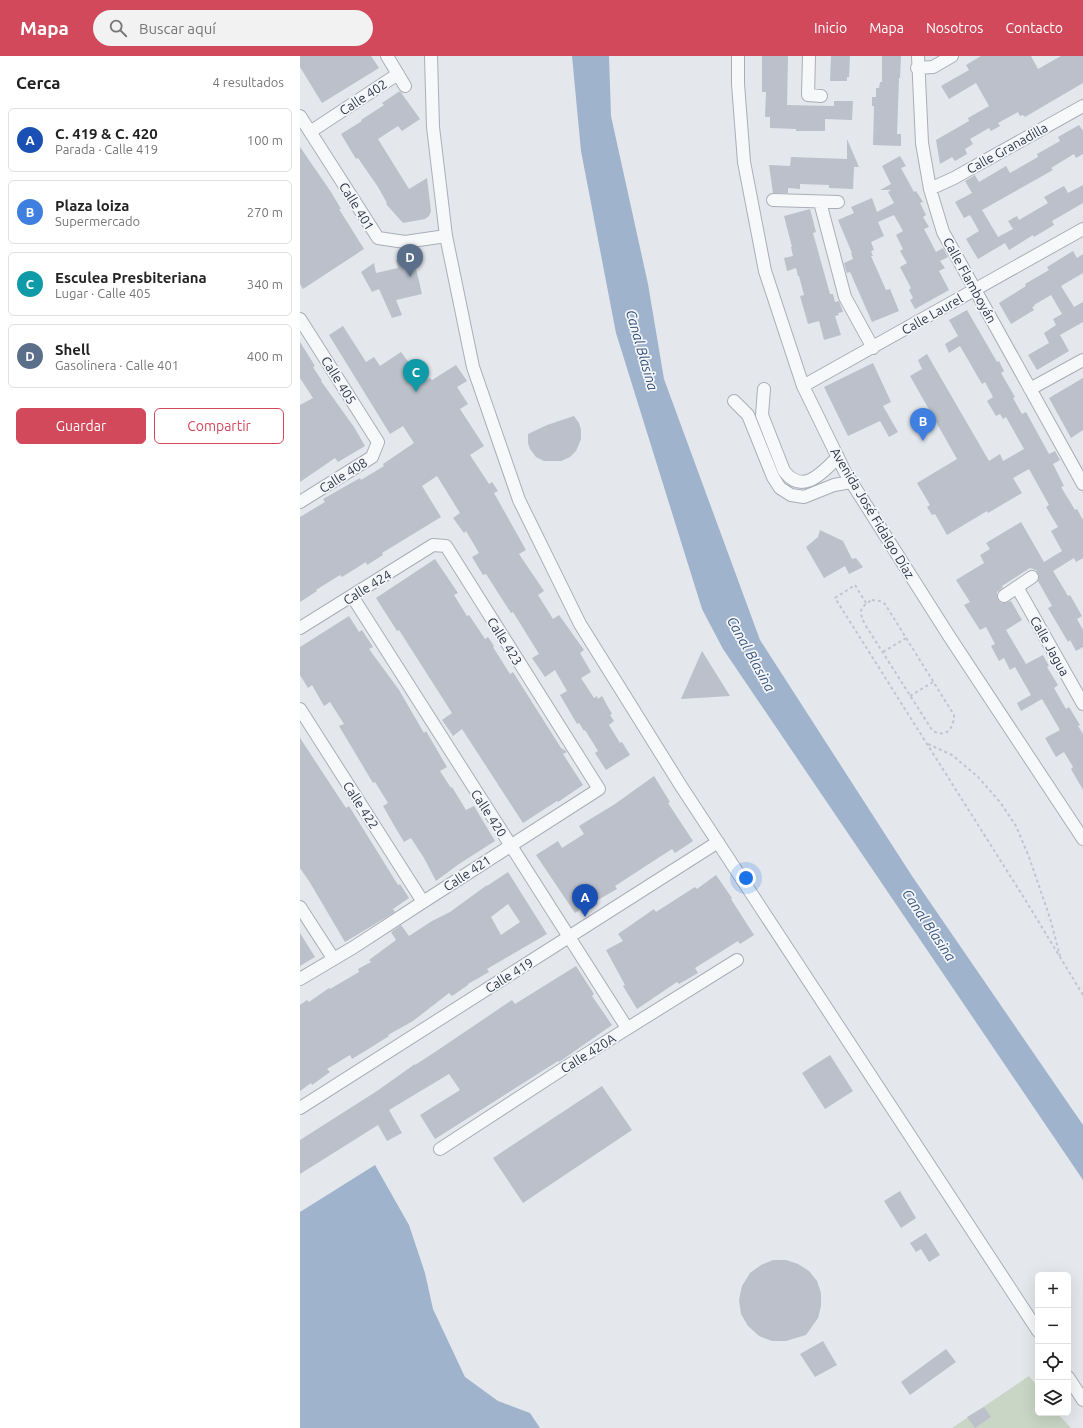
<!DOCTYPE html>
<html lang="es">
<head>
<meta charset="utf-8">
<style>
  :root { --surface:#fff; --page:#f2f2f2; --text:#222; --muted:#767676; --line:#e0e0e0; --accent:#d1495b }
  body { margin:0; font-family:Ubuntu,sans-serif; background:var(--page); color:var(--text) }
  .controls { position:absolute; right:12px; bottom:12px; display:grid; overflow:hidden; border-radius:6px; box-shadow:0 4px 16px #0002 }
  .controls button { width:36px; height:36px; display:grid; place-items:center; padding:0; border:0; border-bottom:1px solid var(--line); background:var(--surface); color:var(--text); font:20px sans-serif }
  .you { position:absolute; left:446px; top:822px; width:14px; height:14px; margin:-10px; border:3px solid #fff; border-radius:50%; background:#1a73e8; box-shadow:0 0 0 6px #1a73e833 }
  .badge { display:grid; place-items:center; width:26px; height:26px; border-radius:50%; background:var(--accent); color:#fff; font-size:13px; font-weight:700 }
  .pin { position:absolute; translate:-50% -33px; filter:drop-shadow(0 1px 2px #0008) }
  .pin::after { content:''; position:absolute; top:21px; width:14px; height:12px; background:inherit; clip-path:polygon(0 0,100% 0,50% 100%) }
  .list { margin:0; padding:0; list-style:none }
  h2 { display:flex; justify-content:space-between; align-items:center; height:52px; margin:0; padding:0 16px; font-size:17px }
  h2 small { font-size:13px; font-weight:400; color:var(--muted) }
  .list li { display:grid; grid-template-columns:26px 1fr auto; gap:12px; align-items:center; box-sizing:border-box; height:64px; margin:0 8px 8px; padding:0 8px; border:1px solid var(--line); border-radius:6px }
  .list b { display:block; font-size:15px; white-space:nowrap }
  .list p { margin:0; font-size:13px; white-space:nowrap; color:var(--muted) }
  .list em { font-size:13px; font-style:normal; color:var(--muted) }
  .actions { display:flex; gap:8px; padding:12px 16px }
  .actions a { flex:1; padding:9px 0; border:1px solid var(--accent); border-radius:6px; text-align:center; font-size:14px; color:var(--accent) }
  .actions .main { background:var(--accent); color:#fff }
  .icon { flex:none; width:22px; height:22px; fill:none; stroke:currentColor; stroke-width:2; stroke-linecap:round; stroke-linejoin:round }
  .map { position:relative; flex:none; width:783px; height:1372px; overflow:hidden }
  header { display:flex; align-items:center; gap:24px; box-sizing:border-box; height:56px; padding:0 20px; background:var(--accent); color:#fff }
  header strong { font-size:19px }
  nav { display:flex; gap:22px; margin-inline-start:auto; font-size:14px }
  .search { width:280px; height:36px; background:var(--page); display:flex; align-items:center; gap:10px; box-sizing:border-box; padding:0 14px; border-radius:22px; color:var(--muted); font-size:15px }
  main { display:flex }
  aside { flex:1; background:var(--surface) }
  .map>svg:first-child { display:block }
  .green { fill:#c9d6c5 }
  .water { fill:#9fb4cc }
  .building { fill:#bbc0ca; fill-rule:evenodd }
  .lines { fill:none; stroke-linecap:round; stroke-linejoin:round }
  .minor-casing { stroke:#a9aeb7; stroke-width:14 }
  .path { stroke:#c2c5cb; stroke-width:2; stroke-dasharray:3 3; stroke-linecap:butt }
  .minor { stroke:#f7f8fa; stroke-width:12 }
  .labels { text-anchor:middle; dominant-baseline:central; stroke-width:3.5; stroke-linejoin:round; paint-order:stroke }
  .street-label { font-size:13px; fill:#2b3445; stroke:#f4f6f9 }
  .water-label { font-size:14px; font-style:italic; fill:#34527a; stroke:#f4f6f9 }
</style>
</head>
<body>
<header>
<strong>Mapa</strong>
<div class="search"><svg class="icon" aria-label="search" viewBox="0 0 24 24"><circle cx="10" cy="10" r="6"/><path d="M15 15l6 6"/></svg>Buscar aquí</div>
<nav><a>Inicio</a><a>Mapa</a><a>Nosotros</a><a>Contacto</a></nav>
</header>
<main>
<aside>
<h2>Cerca<small>4 resultados</small></h2>
<ul class="list">
<li><span class="badge" style="background:#1a4fb4">A</span><div><b>C. 419 &amp; C. 420</b><p>Parada · Calle 419</p></div><em>100 m</em></li>
<li><span class="badge" style="background:#3f7fe0">B</span><div><b>Plaza loiza</b><p>Supermercado</p></div><em>270 m</em></li>
<li><span class="badge" style="background:#0f9aa8">C</span><div><b>Esculea Presbiteriana</b><p>Lugar · Calle 405</p></div><em>340 m</em></li>
<li><span class="badge" style="background:#5c6f8a">D</span><div><b>Shell</b><p>Gasolinera · Calle 401</p></div><em>400 m</em></li>
</ul>
<div class="actions"><a class="main">Guardar</a><a>Compartir</a></div>
</aside>
<div class="map">
<svg width="783" height="1372" viewBox="0 0 783 1372">
  <rect width="100%" height="100%" fill="#e4e7ec"/>
  <!-- green -->
  <path class="green" d="M729,1320l9,11v26h19l14,15h-119z"/>
  <!-- water -->
  <path class="water" d="M272,0h37l2,60 37,168 16,95 96,261 152,236 171,249v55l-360,-531 -21,-40 -86,-276 -35,-182z
    M75,1109l34,60 16,48 8,36 32,68 33,24 32,12 10,15h-240v-216z"/>
  <!-- building -->
  <path class="building" d="M0,0h71l8,12 -57,35 -22,-36z
    M462,0h26l-1,49 47,1v-5h19l-1,19 -27,-1v12h-29v-2l-26,-1v-11h-5l1,-25h-4z
    M531,0h19l-1,21h-2v4h-17z
    M582,0h19l-1,22h-1l-2,56h4v12l-28,-1 1,-39h-2v-9h4v-9h3l1,-6h2z
    M681,0h50l7,13 23,-13h22v27l-58,34 -2,-2 -3,1 -2,-4 -20,11 2,3 -9,5 -2,-3 -19,11 3,5 -8,5 2,5 -12,7 -3,-4 -12,7 -4,-24 33,-19 -1,-3 21,-12 -13,-23 -27,16 -8,-13 28,-16 -3,-5z
    M100,35l20,28 -18,12 -4,-5 -20,13 31,50 18,-11 4,33 -2,5 -4,3 -22,4 -17,-19 1,-1 -9,-16 -20,-29 -2,1 -15,-25 21,-13 -1,-1 23,-15 -2,-2z
    M779,69l4,6v23l-7,4 -2,-4 -23,14 2,2 -71,40 16,27 15,-8 -5,-8 9,-5 2,4 29,-17 -4,-6 20,-11 4,7 15,-8v18l-31,18 2,4 -20,12 -1,-2 -24,15 -4,-7 -27,16 -12,-20 13,-8 -9,-16 -6,3 -9,-16 17,-9 -7,-12 10,-6 4,7 27,-16 4,7 28,-16 -1,-3 23,-13 -2,-4z
    M547,83l12,28h-5l-1,22 -24,-1v-3l-29,-1v5l-12,-1v5h-15l-4,-28 21,1 1,-9 56,2z
    M0,91l31,45 10,17h-2l25,40 -61,40 -3,-5z
    M600,100l6,10 -5,2 13,24 2,-1 7,11 -3,1 6,12 -3,2 6,10 -5,2 12,23 7,-4 5,9 -8,4 5,7 -6,3 10,19 -34,19 -5,-9 3,-2 -4,-8 2,-2 -11,-21 7,-4 -7,-12 3,-2 -7,-14 7,-4 -9,-16 -16,7 6,14 -13,6 3,8 -3,1 2,5h-2l15,34 4,-1 9,22 -27,11 -22,-50 -3,1 -1,-2 -2,-8 9,-4 -2,-6h1l-14,-33 16,-7 -3,-6 21,-9 5,14 17,-9 -6,-11 3,-2h-11l11,-6 -9,-18z
    M510,153l6,23 -3,1 17,61h3l2,8 4,-1 4,11 -5,1 1,2 -4,1 6,19 -17,5 -5,-19 -11,3 -8,-28 4,-1 -5,-19h-1l-2,-8 -9,3 -3,-13 9,-2 -2,-9h1l-8,-31z
    M773,195l4,7 6,-4v19l-22,13 13,21 9,-5v20l-23,13 9,16 -32,19 -9,-15 21,-12 -5,-10 12,-8 -3,-6 9,-5 -11,-19 -17,10 1,1 -3,1 2,3 -23,14 -12,-21 27,-17 -1,-2 24,-14 -2,-3z
    M113,200l9,38 -26,6 6,15 -10,3 -13,-29 -7,3 -11,-20 13,-9 2,10 22,-5 -2,-8z
    M667,254l30,52 2,-1 5,10 -3,2 14,24 -2,1 9,16 4,-2 23,42 6,-3 5,9 -7,4 11,22 -3,1 14,23 2,-1 6,11v38l-7,4 -2,-4 -21,13 15,25 2,-1 12,21 -5,3 6,11v17l-7,4 -6,-11 -2,2 -20,-34 4,-2 -14,-25 1,-5 -3,-6 -6,-2 -28,18 1,2 -6,4v4l1,4 3,3h4l6,-2 11,19 -16,10 20,34 17,-9 6,11 -2,1 11,18 -4,3 12,21 3,-2 11,18 -2,1 5,8v56l-12,-21 2,-2 -9,-15 -8,5 -11,-19 15,-8 -18,-31 -21,12 -4,-8 14,-8 -16,-28 -5,3 -6,-12 -5,3 -8,-15 4,-2 -9,-17 -6,3 -16,-25 6,-3 -14,-22 28,-17 -4,-8 10,-6 -4,-6 35,-21 23,40 18,-11 -11,-20 7,-4 -12,-20 3,-2 -20,-36 -16,9 9,15 -34,20 -1,-2 -40,24 -12,-21 -3,1 -5,-8 3,-2 -13,-22 40,-24 -47,-83 12,-7 -4,-9 9,-6 62,107 11,-7 3,7 21,-12 -18,-32 -3,2 -3,-5 -4,2 -9,-15 6,-4 -8,-15 -3,2 -22,-38 -11,7 -4,-9 13,-8 -9,-16z
    M43,270l23,36 8,-5 6,9 21,-14 22,30 7,-4 2,2 24,-15 11,16 -10,6 11,17 -8,5 24,37 -14,9 19,29 3,-2 6,9 -4,2 32,57 -7,4 25,37 -6,4 15,24 6,-4 25,35 -4,3 11,19 -10,6 13,20 3,-2 1,3 4,-3 10,18 -2,1 4,6 -5,4 11,18 2,-1 8,13 -24,15 -11,-17 3,-2 -13,-21 -1,1 -5,-8 -2,1 -17,-29 7,-4 -12,-21 -10,7 -13,-19 7,-4 -26,-42 -2,1 -25,-39 -3,1 -11,-18 7,-4 -13,-22 -2,2 -11,-15 7,-5 -23,-37 -15,10 19,31 -59,36 1,2 -16,10 -1,-3 -24,15 -2,-2 -24,15 1,1 -17,11v-85l25,-15 -2,-3 37,-21 1,2 23,-14 -1,-2 31,-21 -11,-17 -13,8 -61,-99z
    M0,286l15,24 -2,1 9,14h-1l33,46 11,19 -27,16 -3,-4 -35,24v-77l13,-7 -13,-20z
    M573,307l18,39 -8,4 15,26 -9,5 -9,-16 -32,15 -24,-49z
    M783,322v52l-12,8 -22,-40z
    M274,360l5,7 2,7v9l-5,12 -6,6 -9,4h-17l-8,-4 -6,-8 -2,-6v-9l19,-9z
    M520,474l23,11 9,18 4,-1 7,9 -14,7 -4,-8 -21,12 -18,-31 12,-10z
    M135,503l23,34 -4,2 13,21 2,-1 16,24 3,-2 6,9 -1,1 17,27 3,-2 48,76 5,3 1,1 -4,2 20,31 -25,17 -1,-1 -34,22 -61,-94 -9,7 -11,-16 10,-7 -53,-83 -2,1 -21,-33z
    M49,560l10,16 3,-2 11,17 -4,2 30,41 25,43 2,-2 21,36 -7,4 11,17 1,-1 14,23 8,-4 21,35 -36,23 -23,17 -12,-23 -13,-20 -7,4 -9,-15 -12,-21 5,-3 -13,-21 -2,1 -34,-57 5,-2 -14,-22 -6,4 -12,-21 -4,3 -8,-13v-28z
    M402,595l28,45 -49,3z
    M0,682l46,70 3,-2 49,79 2,-1 9,14 -16,11 2,3 -50,30 -36,-61 -9,-13z
    M354,720l16,26 -2,1 25,38 -18,12 -3,-4 -57,37 2,3 -21,12 2,3 -16,10 -2,-4 -5,3 -39,-58 22,-14 4,7 22,-14 -5,-8 36,-22z
    M208,816l39,62 -60,35 2,3 -21,12v1l-16,11 -3,-3 -36,28 -25,14 1,1 -19,12 -18,11 -2,-4 -23,14 3,3 -18,13 -1,-2 -11,8v-86l7,-5 2,2 20,-14 1,1 29,-17 -1,-3 13,-7 -2,-2 27,-20 -5,-8 10,-7 8,11 23,-15 18,-9 37,-27v1zM208,848l12,18 -19,13 -10,-18z
    M416,819l16,23 -1,1 23,36 -14,9 -2,-3 -43,27 3,5 -19,11 -2,-2 -40,27 -14,-23 2,-1 -19,-35 17,-9 -5,-7 36,-25 2,3 39,-25 2,2z
    M0,877l15,24 -15,9z
    M276,910l18,28 -2,2 20,29 -53,37 -1,-1 -123,78 -15,-24 40,-25 -11,-16 -60,36 13,23 -15,8 -9,-16 -78,49v-34l77,-49 38,-27v1l20,-13 77,-52 3,4z
    M530,999l23,36 -28,18 -23,-36z
    M302,1030l30,44 -109,73 -30,-45z
    M600,1135l16,27 -15,10 -17,-27z
    M626,1177l14,22 -11,7 -8,-13 -5,3 -6,-9z
    M473,1204h13l12,4 11,7 8,10 4,12v13l-3,12 -12,17 -20,6h-14l-13,-5 -11,-10 -7,-12 -2,-14 3,-14 8,-13 11,-8z
    M523,1285l14,24 -22,12 -15,-23z
    M646,1293l10,13 -46,33 -9,-13z
    M684,1351l7,10 -16,11 -8,-11z"/>
  <g class="lines">
    <!-- minor casing -->
    <g class="minor-casing">
      <path id="minor" d="M87,0l18,30
        M131,0l2,71 13,109 27,131 46,133 61,124 101,162 357,545
        M438,0v28l6,78 21,109 38,115 42,86 104,164 134,203
        M509,0l-1,39 13,1
        M618,0l4,87 8,46 13,43 140,252
        M617,12l16,-1 19,-11
        M0,60l78,122 27,4 41,-6
        M10,76l88,-58
        M630,133l24,-11 129,-72
        M473,144l65,2
        M520,146l25,95 28,51
        M0,263l78,123 -6,15 -72,45
        M503,330l280,-157
        M464,333l-2,26 22,56c19,25 39,1 54,-14
        M730,333l53,-29
        M434,345l14,14 25,62 7,11 11,7 13,2 30,-12 17,-3
        M717,531l66,117
        M52,540l275,432
        M704,540l28,-19
        M0,572l133,-83 13,1 153,243 -176,113 -69,45 -54,32
        M0,653l123,193
        M0,851l33,51
        M0,1052l418,-266
        M140,1093l132,-86 165,-103
        M768,1321l15,23"/>
    </g>
    <!-- path -->
    <path class="path" d="M572,544l8,1 5,3 69,111c0,14 -9,24 -22,15l-66,-104c-7,-13 -8,-18 6,-26z
      M566,547l-11,-18 -20,13 191,303 57,94
      M583,596l23,-14
      M610,640l23,-14
      M628,688l24,11 25,21 23,26 16,24 13,31 21,61 10,38"/>
    <!-- minor -->
    <use href="#minor" class="minor"/>
  </g>
  <g class="labels">
    <!-- street labels -->
    <g class="street-label">
      <text transform="translate(63 41) rotate(-33)">Calle 402</text>
      <text transform="translate(707 92) rotate(-29)">Calle Granadilla</text>
      <text transform="translate(57 150) rotate(58)">Calle 401</text>
      <text transform="translate(670 224) rotate(61)">Calle Flamboyán</text>
      <text transform="translate(632 258) rotate(-30)">Calle Laurel</text>
      <text transform="translate(39 324) rotate(58)">Calle 405</text>
      <text transform="translate(43 419) rotate(-32)">Calle 408</text>
      <text transform="translate(573 457) rotate(59)">Avenida José Fidalgo Díaz</text>
      <text transform="translate(67 531) rotate(-32)">Calle 424</text>
      <text transform="translate(205 585) rotate(58)">Calle 423</text>
      <text transform="translate(750 590) rotate(61)">Calle Jagua</text>
      <text transform="translate(61 749) rotate(57)">Calle 422</text>
      <text transform="translate(189 757) rotate(57)">Calle 420</text>
      <text transform="translate(167 817) rotate(-33)">Calle 421</text>
      <text transform="translate(209 919) rotate(-32)">Calle 419</text>
      <text transform="translate(288 997) rotate(-32)">Calle 420A</text>
    </g>
    <!-- water labels -->
    <g class="water-label">
      <text transform="translate(342 294) rotate(74)">Canal Blasina</text>
      <text transform="translate(451 598) rotate(61)">Canal Blasina</text>
      <text transform="translate(629 869) rotate(56)">Canal Blasina</text>
    </g>
  </g>
</svg>
<div class="controls">
<button>+</button>
<button>−</button>
<button><svg class="icon" aria-label="locate" viewBox="0 0 24 24"><circle cx="12" cy="12" r="6"/><path d="M12 2v4M12 18v4M2 12h4M18 12h4"/></svg></button>
<button><svg class="icon" aria-label="layers" viewBox="0 0 24 24"><path d="M12 4l9 5-9 5-9-5zM3 14l9 5 9-5"/></svg></button>
</div>
<div class="you"></div>
<div class="pin badge" style="left:285px;top:861px;background:#1a4fb4">A</div>
<div class="pin badge" style="left:623px;top:385px;background:#3f7fe0">B</div>
<div class="pin badge" style="left:116px;top:336px;background:#0f9aa8">C</div>
<div class="pin badge" style="left:110px;top:221px;background:#5c6f8a">D</div>
</div>
</main>
</body>
</html>
